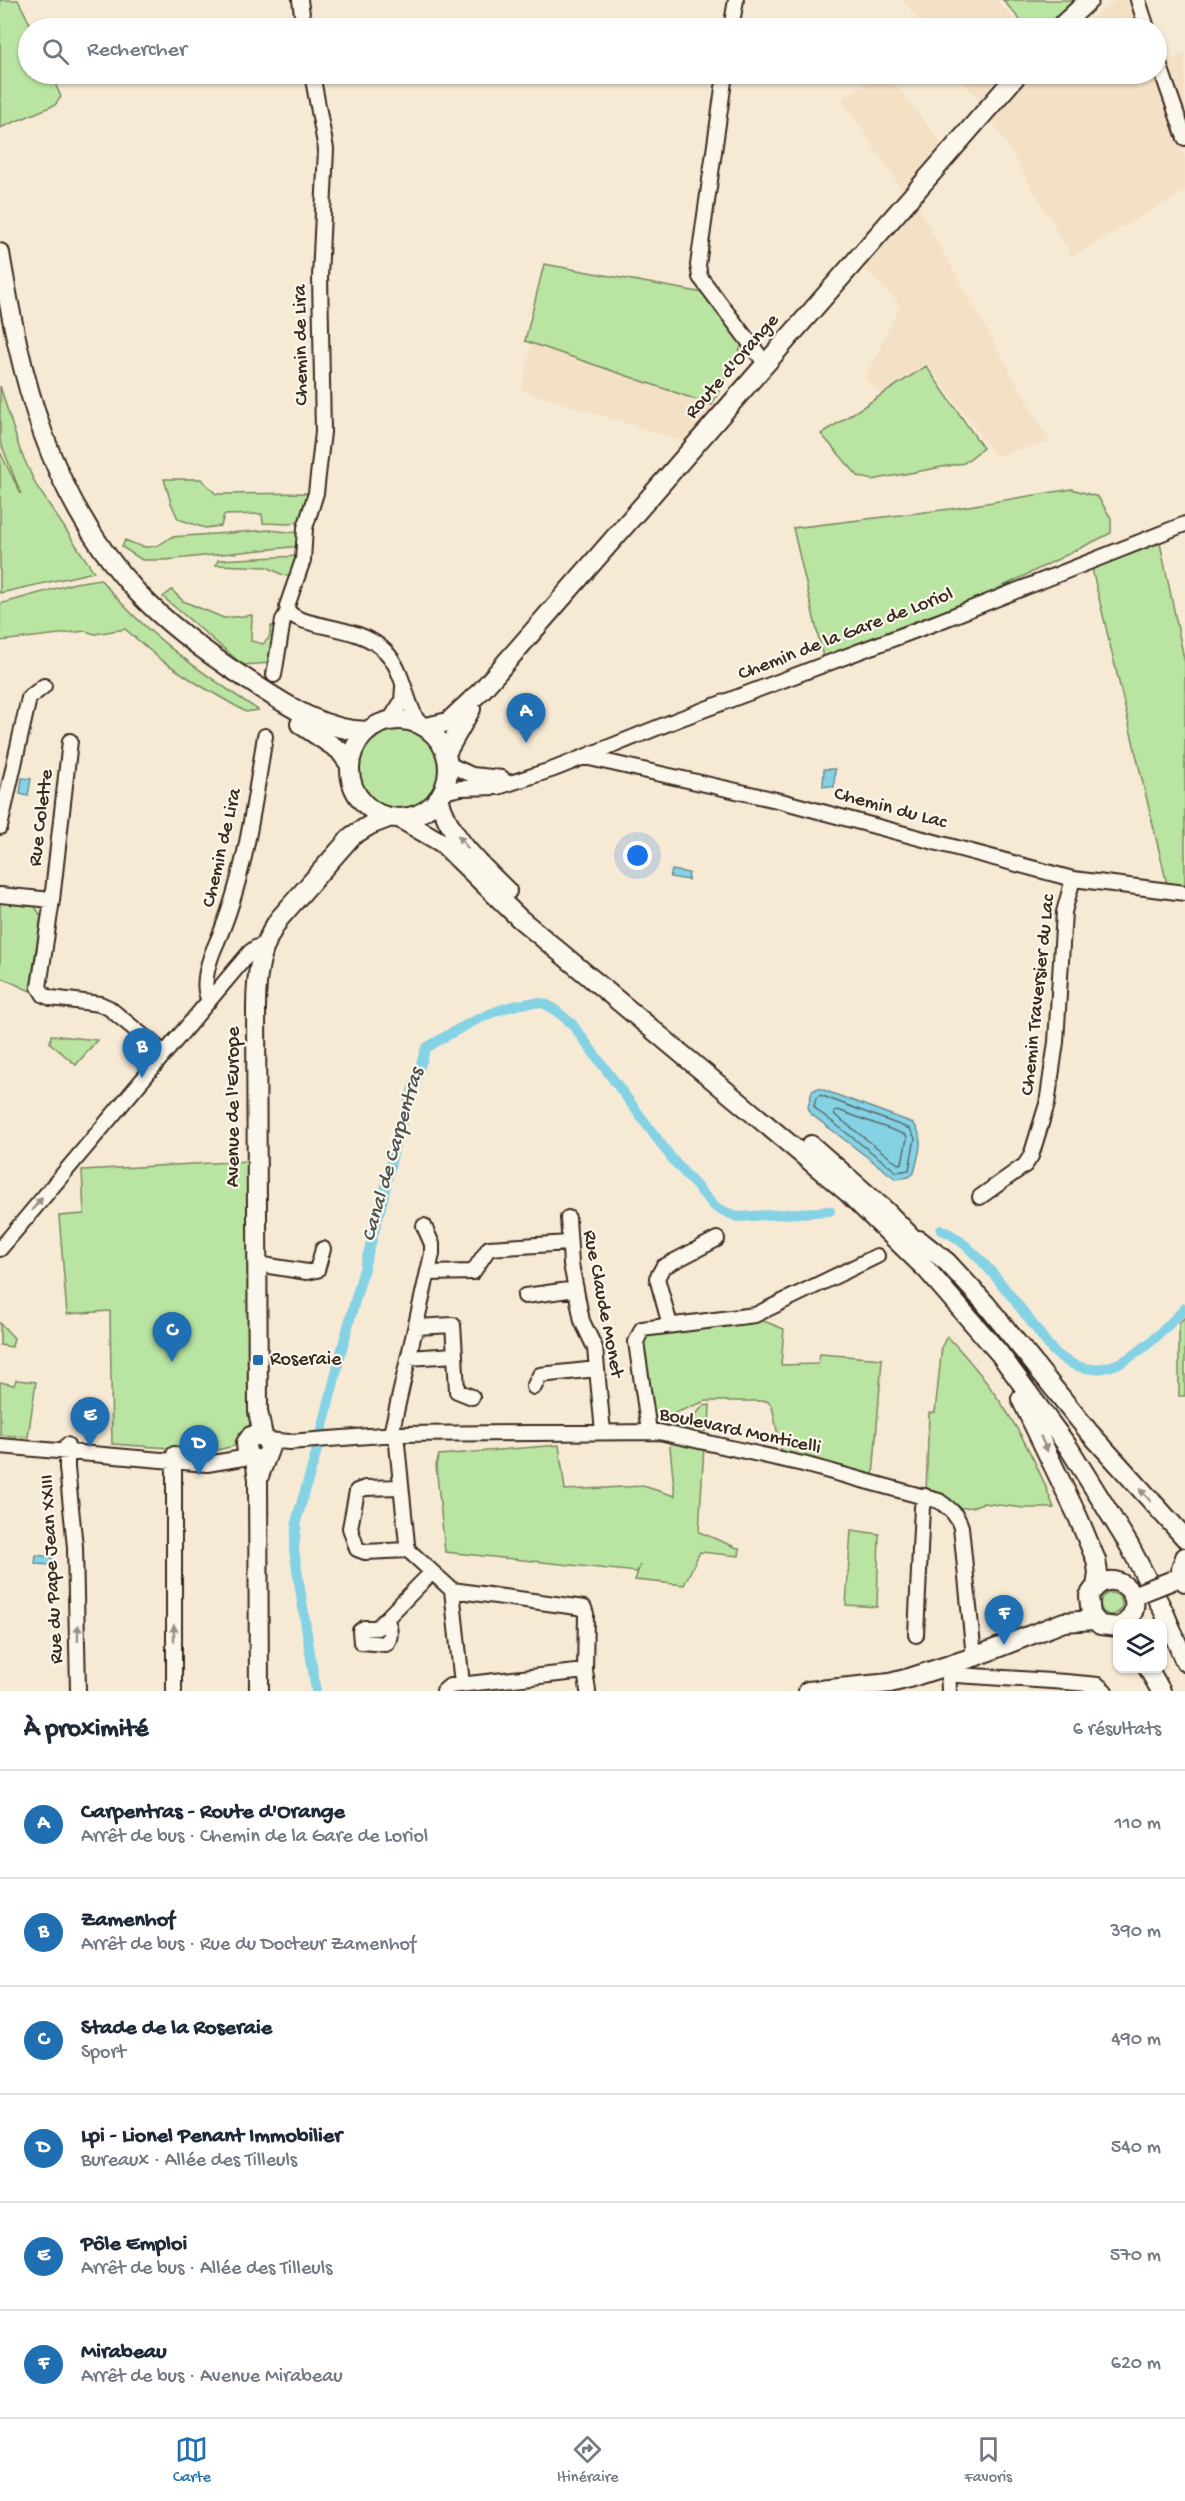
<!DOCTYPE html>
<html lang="fr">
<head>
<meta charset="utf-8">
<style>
  :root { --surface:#fff; --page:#f6f6f7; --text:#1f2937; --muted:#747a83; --line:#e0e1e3; --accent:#1f6fb2 }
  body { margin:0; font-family:"Gochi Hand",sans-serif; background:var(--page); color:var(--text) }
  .controls { position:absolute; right:18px; bottom:18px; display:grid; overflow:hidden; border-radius:12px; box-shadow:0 2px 4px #0004 }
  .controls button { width:54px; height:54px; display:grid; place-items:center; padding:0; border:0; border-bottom:2px solid var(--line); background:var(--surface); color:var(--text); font:30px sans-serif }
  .you { position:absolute; left:638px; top:856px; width:21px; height:21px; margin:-15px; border:4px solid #fff; border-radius:50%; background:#1a73e8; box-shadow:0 0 0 9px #1a73e833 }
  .badge { display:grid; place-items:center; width:39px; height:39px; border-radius:50%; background:var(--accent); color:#fff; font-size:20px; font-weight:700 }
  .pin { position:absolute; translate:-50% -50px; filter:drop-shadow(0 2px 3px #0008) }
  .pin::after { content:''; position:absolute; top:32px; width:21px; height:18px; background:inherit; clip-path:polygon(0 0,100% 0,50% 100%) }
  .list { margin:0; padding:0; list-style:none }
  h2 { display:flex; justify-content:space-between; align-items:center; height:78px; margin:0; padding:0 24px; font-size:26px }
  h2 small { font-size:20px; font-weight:400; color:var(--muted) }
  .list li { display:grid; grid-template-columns:39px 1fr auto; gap:18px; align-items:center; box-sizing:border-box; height:108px; padding:0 24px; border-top:2px solid var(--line) }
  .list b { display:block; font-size:22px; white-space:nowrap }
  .list p { margin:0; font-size:20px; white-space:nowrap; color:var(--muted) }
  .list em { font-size:20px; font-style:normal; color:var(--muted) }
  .icon { flex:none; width:33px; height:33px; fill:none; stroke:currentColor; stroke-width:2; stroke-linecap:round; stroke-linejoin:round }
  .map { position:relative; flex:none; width:1185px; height:1691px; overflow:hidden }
  .search { position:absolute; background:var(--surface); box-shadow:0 2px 4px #0004; left:18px; right:18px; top:18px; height:66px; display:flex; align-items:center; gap:15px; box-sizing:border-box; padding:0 21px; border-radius:33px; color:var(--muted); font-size:22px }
  .sheet { height:726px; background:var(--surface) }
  nav { display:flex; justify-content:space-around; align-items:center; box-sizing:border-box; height:84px; border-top:2px solid var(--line); background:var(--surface); font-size:16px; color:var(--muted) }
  nav a { display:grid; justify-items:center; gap:3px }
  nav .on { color:var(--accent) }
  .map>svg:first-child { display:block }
  .built { fill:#f4e0c5 }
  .green { fill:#bae4a1; stroke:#7a8760; stroke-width:1.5 }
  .water { fill:#86d2e5; stroke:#688f95; stroke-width:1.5 }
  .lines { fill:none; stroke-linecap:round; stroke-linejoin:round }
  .shore { stroke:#596d6e; stroke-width:1.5 }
  .canal { stroke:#86d2e5; stroke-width:10 }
  .minor-casing { stroke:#3b2a1e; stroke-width:18 }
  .major-casing { stroke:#3b2a1e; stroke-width:22 }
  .minor { stroke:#fbf7ec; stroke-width:14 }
  .major { stroke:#fbf7ec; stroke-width:18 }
  .major-bridge-casing { stroke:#3b2a1e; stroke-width:22; stroke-linecap:butt }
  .major-bridge { stroke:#fbf7ec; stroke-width:18 }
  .oneway { fill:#9b9085 }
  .poi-dot { fill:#1f6fb2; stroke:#fbf7ec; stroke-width:2 }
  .labels { text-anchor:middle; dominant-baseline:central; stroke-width:4.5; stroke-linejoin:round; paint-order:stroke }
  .street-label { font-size:20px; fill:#3b2a1e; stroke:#fbf7ec }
  .poi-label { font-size:20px; fill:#3b2a1e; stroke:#fbf7ec; text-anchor:start }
  .water-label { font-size:21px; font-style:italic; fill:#4e5450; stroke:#fbf7ec }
</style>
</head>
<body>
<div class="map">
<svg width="1185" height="1691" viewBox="0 0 1185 1691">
  <rect width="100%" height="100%" fill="#f7ead5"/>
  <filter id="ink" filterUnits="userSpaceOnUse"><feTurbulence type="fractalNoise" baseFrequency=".0167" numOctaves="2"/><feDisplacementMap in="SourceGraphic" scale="12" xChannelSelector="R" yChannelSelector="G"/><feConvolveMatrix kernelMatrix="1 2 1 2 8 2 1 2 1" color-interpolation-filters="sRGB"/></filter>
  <g filter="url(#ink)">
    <!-- built -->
    <path class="built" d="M903,0h94l25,28h-98z
      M1116,0h12l11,28h-62z
      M1185,53v61l-18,-53z
      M878,74h9l55,70 -39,47 -62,-92z
      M958,74h49l-25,31z
      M1028,74h127l30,85v32l-113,66 -82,-141z
      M917,205l133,237 -54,14 -70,-93 -46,31 -15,-15 35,-74 -37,-39z
      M532,343l184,65 -28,35 -167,-53z"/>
    <!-- green -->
    <path class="green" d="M0,0h18l14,28h-4v46h23l10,23 -6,8 -55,23z
      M1003,0h74l-28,28h-22z
      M544,264l160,29 39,50 -31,62 -187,-64z
      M926,366l57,82 -19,15 -92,17 -14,-4 -37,-42z
      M0,386l20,64 16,35 58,87 -94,21v-141l21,42 -21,-53z
      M164,479h37l15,15 96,-1 -12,27 -10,4 -27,-1 -1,-9 -38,1 -3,11 -16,2 -27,-9 -7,-16z
      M1072,489l26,8 13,21v15l-148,73 -34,10 -106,41 -30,-129 157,-19z
      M270,530l28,3 2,13 -134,14h-24l-20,-13 3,-7c20,9 28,11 46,-3z
      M1160,543l25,120v224l-18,-3 -75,-315z
      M299,556l-6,21 -10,-2 -16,-8 -51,-2 2,-5z
      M100,579c47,57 97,90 158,131l-12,2 -45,-26 -40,-26 -36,-31 -30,5 -10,-3 -85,10v-37l75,-21z
      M172,590l11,11 41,17 28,-3 -1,26 12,3 6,-6 2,-12h7l-8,37 -27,2 -80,-68z
      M358 768a41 41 0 1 1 82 0a41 41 0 1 1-82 0Z
      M0,902l34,3 7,11 -11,75 -30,-14z
      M51,1035l46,5 -21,25 -26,-22z
      M248,1161l3,262 -17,23 -21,5 -101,-7 -2,-133 -43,3 -8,-98 25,-2 -2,-44z
      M1185,1317v79h-6v-73z
      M756,1318l28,11 -3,36 37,-1 2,-10 62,5 -9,119 -70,-18 -22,-10 -9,-44 -5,-5h-61l-44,17 -10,-1 -12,-75 3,-10z
      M0,1323l14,15 -2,9 -12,-2z
      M947,1336c47,49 84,108 107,172h-30l-41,-5 -11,4 -11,1 -20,-12 -15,-4 3,-79 6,-1 7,-66z
      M16,1380l20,2 -8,55 -28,-2v-53l14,3z
      M710,1405l-1,23 -12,10 -32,-11 23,-3 15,-18z
      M669,1438l35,8 -5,86 41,17 -1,7 -39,-4 -16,33 -49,-5 5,-15 -3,7 -192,-20 -9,-87 3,-10 120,-10 6,45 78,-4 32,10z
      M851,1530l28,4 -2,73 -31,-2z
      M1100 1604a11 11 0 1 1 22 0a11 11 0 1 1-22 0Z"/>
    <!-- water -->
    <path class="water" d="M824,769h11l-1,18 -11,-1z
      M22,778l9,1 -3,17 -8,-2z
      M672,870l17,3 -1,7 -18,-3z
      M818,1088l95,35c13,14 5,33 1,50l-5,4 -13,2 -85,-65 -3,-7 4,-16z
      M36,1555l16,2v8l-17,-1z"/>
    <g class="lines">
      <!-- shore -->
      <path class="shore" d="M820,1095l90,34 5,9 -6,32 -12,2 -80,-62 -3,-4 2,-8z
        M838,1110l68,25 1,3 -5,25 -4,1 -63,-49 -1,-4z"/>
      <!-- canal -->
      <path class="canal" d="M941,1230c34,10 88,91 112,121 51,46 97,-7 132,-43
        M316,1691l-22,-141 3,-32 20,-68 26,-105 40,-146 12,-55 31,-96c28,-17 81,-49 115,-45 11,2 22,14 31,21l101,136 42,47 22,10 93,-6"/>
      <!-- minor casing -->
      <g class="minor-casing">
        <path id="minor" d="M300,0l4,28
          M1138,0l9,28
          M731,28l5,-28
          M1156,55l29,83
          M312,74l14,75 -6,128 3,155 -7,61 -11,35 -2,32 -16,46 1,5c15,19 71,12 98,41 18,19 19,49 33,72
          M725,74l-27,191 2,12 65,86
          M274,675l9,-55 5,-9
          M390,720l12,-19 1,-14
          M70,741l-18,159 -13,87 5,8 7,3 49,6 9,4 55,45
          M585,757l196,44 292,78 112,14
          M448,764l24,11 30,3
          M443,792l18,-4 37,-1 56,-18 125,-50 256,-96 250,-99
          M0,827l29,-129 15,-12
          M0,895l52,5
          M209,1000c-9,-15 1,-43 8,-58 28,-64 37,-137 48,-206
          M980,1197l45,-32 6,-9 16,-52 9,-62 8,-130 9,-33
          M568,1218l3,46 11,57 13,27 8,84
          M0,1249l250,-297 7,-5h7
          M257,1264l50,8 10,-2 6,-21
          M429,1273l44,-1 16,-24 80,-5
          M525,1296l51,-7
          M670,1325l-13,-47 6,-11 54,-28
          M455,1355l2,36 15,6
          M408,1358l47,-3 -2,-30 -37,2
          M534,1387l6,-12 57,-6
          M649,1431l-13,-89 6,-13 113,-14 122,-59
          M391,1434l41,-180v-10l-8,-18
          M396,1434l11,110 1,6 44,40 10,94
          M268,1440l21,2 107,-8 263,-2 144,32 136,37c11,8 18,13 22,26l13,130
          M67,1445v23l8,79 3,144
          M0,1446l207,18 42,-7
          M401,1487l-36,1 -8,3 -7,37 7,21 8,3 43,-2
          M452,1590l132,18 2,6 -1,57 3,20
          M386,1619c4,7 6,19 0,25l-25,-2 -1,-11 4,-3h13l55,-56
          M916,1635l6,-128 3,-11
          M948,1667l9,8 109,7 32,3 7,6
          M948,1667l1,24
          M174,1691v-237
          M444,1691l6,-5 135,-15"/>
      </g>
      <!-- major casing -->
      <g class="major-casing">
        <path id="major" d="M1059,28l30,-28
          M0,253c21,126 48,243 138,340 32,34 71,62 110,87 37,24 75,51 120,51
          M350 769a49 49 0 1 1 98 0a49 49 0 1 1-98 0Z
          M300,724l39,26 11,15
          M426,727l22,-5 34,-32 536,-616
          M446,753l25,-44
          M439,797c8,38 42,68 68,94
          M399,818l43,25 77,75 328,274 80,78 72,83 70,95 60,97 35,67 21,50
          M811,1145l75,66 39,40
          M919,1240l28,22 38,41 104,129 96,106
          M1021,1399l57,118 18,43 2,13 -2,14
          M263,1436l-5,-25 -2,-403c0,-33 4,-61 23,-89l73,-83 18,-11 21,-8
          M255,1460l3,19 1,212
          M258,1479l12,-32 -7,-11h-12l-5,7 1,11 8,6 9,-2
          M1185,1557l-4,12 4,13
          M1118,1627l-18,-2 -9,-10 -2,-19c20,-37 66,2 35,28
          M1148,1668l13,23
          M808,1691l82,-8 19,-5 65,-21 90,-35 30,-2"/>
      </g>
      <!-- minor -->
      <use href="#minor" class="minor"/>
      <!-- major -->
      <use href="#major" class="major"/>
      <!-- major-bridge casing -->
      <g class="major-bridge-casing">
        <path id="major-bridge" d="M1140,1593l33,-13"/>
      </g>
      <!-- major-bridge -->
      <use href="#major-bridge" class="major-bridge"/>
    </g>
    <!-- one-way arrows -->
    <defs><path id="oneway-solid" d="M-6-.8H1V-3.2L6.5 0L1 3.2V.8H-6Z" transform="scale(1.5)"/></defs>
    <g class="oneway">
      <use href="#oneway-solid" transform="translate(463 842) rotate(-127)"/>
      <use href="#oneway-solid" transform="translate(37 1204) rotate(-50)"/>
      <use href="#oneway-solid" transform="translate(1044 1444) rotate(65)"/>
      <use href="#oneway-solid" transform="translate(1145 1495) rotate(-132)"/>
      <use href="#oneway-solid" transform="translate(78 1633) rotate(-89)"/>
      <use href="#oneway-solid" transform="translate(174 1633) rotate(-90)"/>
    </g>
  </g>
  <!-- markers -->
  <rect class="poi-dot" x="252" y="1354" width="12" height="12" rx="3"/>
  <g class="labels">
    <!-- street labels -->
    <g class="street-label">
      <text transform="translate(302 345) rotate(-91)">Chemin de Lira</text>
      <text transform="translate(733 367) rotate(-49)">Route d'Orange</text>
      <text transform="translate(846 635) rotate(-21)">Chemin de la Gare de Loriol</text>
      <text transform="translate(890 809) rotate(15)">Chemin du Lac</text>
      <text transform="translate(42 818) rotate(-83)">Rue Colette</text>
      <text transform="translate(223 848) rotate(-77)">Chemin de Lira</text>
      <text transform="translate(1039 995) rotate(-84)">Chemin Traversier du Lac</text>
      <text transform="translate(234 1107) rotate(-90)">Avenue de l'Europe</text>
      <text transform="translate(602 1304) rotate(79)">Rue Claude Monet</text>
      <text transform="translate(740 1432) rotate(12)">Boulevard Monticelli</text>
      <text transform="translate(53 1569) rotate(-93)">Rue du Pape Jean XXIII</text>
    </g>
    <!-- poi labels -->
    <g class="poi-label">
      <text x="270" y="1360">Roseraie</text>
    </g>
    <!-- water labels -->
    <g class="water-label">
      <text transform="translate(394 1155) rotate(-74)">Canal de Carpentras</text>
    </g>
  </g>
</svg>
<div class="controls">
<button><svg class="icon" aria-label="layers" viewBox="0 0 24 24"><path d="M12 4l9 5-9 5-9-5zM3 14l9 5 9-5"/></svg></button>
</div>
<div class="you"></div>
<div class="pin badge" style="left:526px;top:743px">A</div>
<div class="pin badge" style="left:142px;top:1078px">B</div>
<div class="pin badge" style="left:172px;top:1362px">C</div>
<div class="pin badge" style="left:199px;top:1475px">D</div>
<div class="pin badge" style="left:90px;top:1447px">E</div>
<div class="pin badge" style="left:1004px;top:1645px">F</div>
<div class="search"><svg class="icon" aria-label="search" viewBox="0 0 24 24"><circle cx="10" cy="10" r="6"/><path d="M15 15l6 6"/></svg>Rechercher</div>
</div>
<section class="sheet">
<h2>À proximité<small>6 résultats</small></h2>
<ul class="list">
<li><span class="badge">A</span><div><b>Carpentras - Route d'Orange</b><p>Arrêt de bus · Chemin de la Gare de Loriol</p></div><em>110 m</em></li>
<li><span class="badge">B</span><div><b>Zamenhof</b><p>Arrêt de bus · Rue du Docteur Zamenhof</p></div><em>390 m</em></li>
<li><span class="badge">C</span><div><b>Stade de la Roseraie</b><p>Sport</p></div><em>490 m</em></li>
<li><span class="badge">D</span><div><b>Lpi - Lionel Penant Immobilier</b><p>Bureaux · Allée des Tilleuls</p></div><em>540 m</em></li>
<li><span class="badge">E</span><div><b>Pôle Emploi</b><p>Arrêt de bus · Allée des Tilleuls</p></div><em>570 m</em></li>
<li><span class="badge">F</span><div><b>Mirabeau</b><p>Arrêt de bus · Avenue Mirabeau</p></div><em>620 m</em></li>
</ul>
</section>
<nav>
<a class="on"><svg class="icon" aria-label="map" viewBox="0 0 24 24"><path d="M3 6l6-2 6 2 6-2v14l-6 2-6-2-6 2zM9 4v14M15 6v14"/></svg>Carte</a>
<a><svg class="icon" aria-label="directions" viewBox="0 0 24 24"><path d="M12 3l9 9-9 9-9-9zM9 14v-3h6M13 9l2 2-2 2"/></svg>Itinéraire</a>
<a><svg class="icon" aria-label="saved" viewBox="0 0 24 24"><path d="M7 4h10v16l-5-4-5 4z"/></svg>Favoris</a>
</nav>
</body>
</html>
